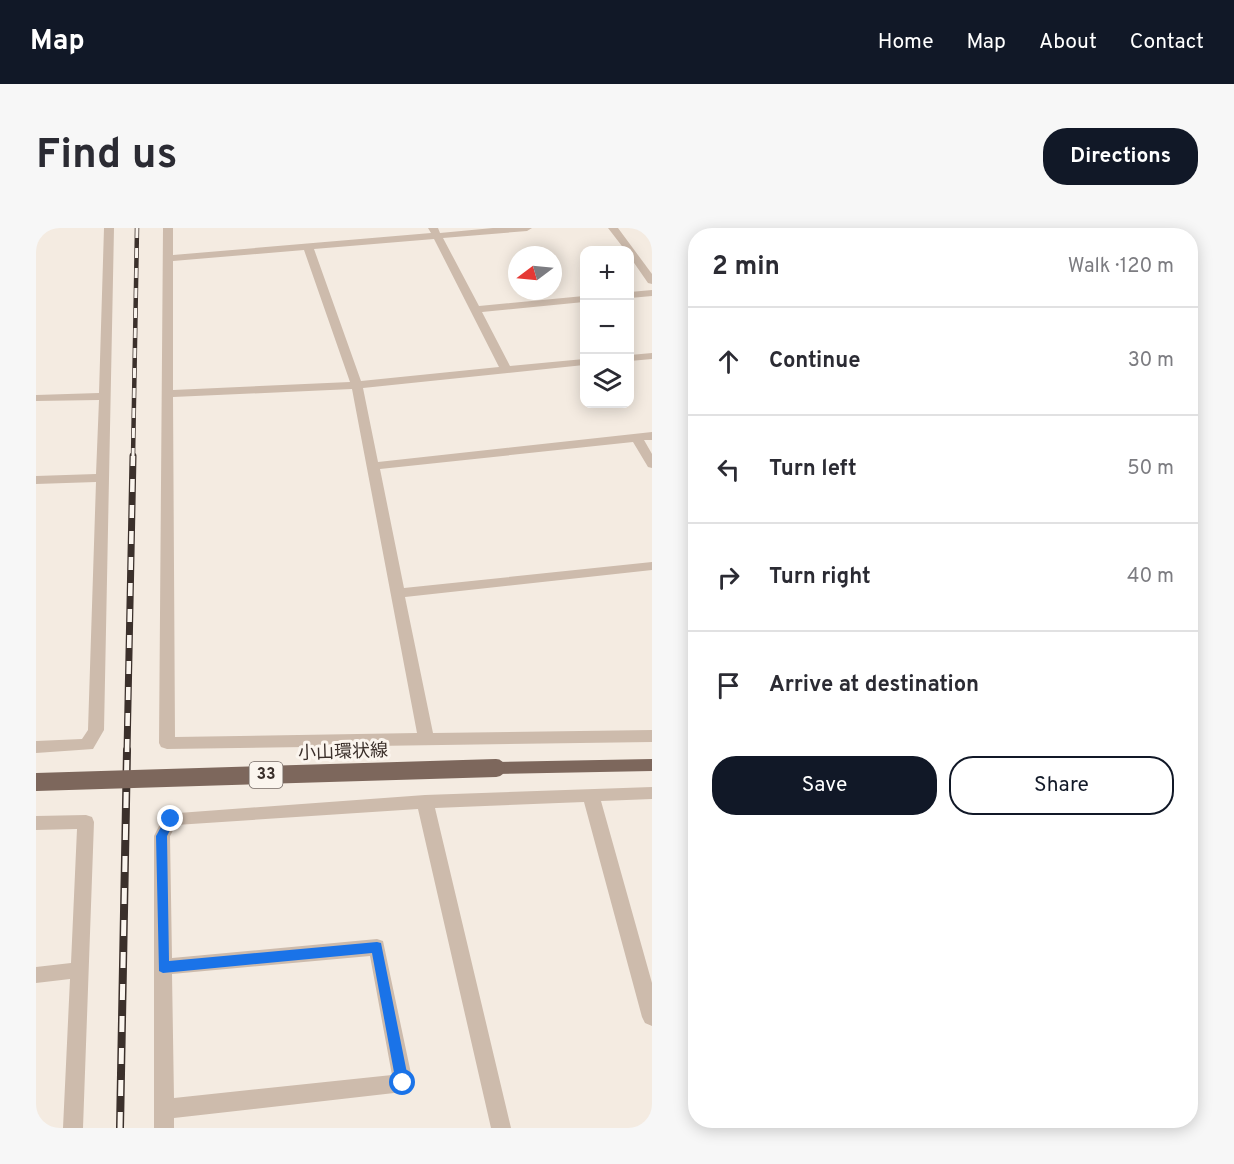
<!DOCTYPE html>
<html lang="en">
<head>
<meta charset="utf-8">
<style>
  :root { --surface:#fff; --page:#f7f7f7; --text:#2b2b33; --muted:#7c7c81; --line:#e1e1e2; --accent:#111827 }
  body { margin:0; font-family:Overpass,"Noto Sans JP",sans-serif; background:var(--page); color:var(--text) }
  .controls { position:absolute; right:18px; top:18px; display:grid; overflow:hidden; border-radius:12px; box-shadow:0 3px 15px #0003 }
  .controls button { width:54px; height:54px; display:grid; place-items:center; padding:0; border:0; border-bottom:2px solid var(--line); background:var(--surface); color:var(--text); font:30px sans-serif }
  .compass { position:absolute; left:472px; top:18px; width:54px; height:54px; border-radius:50%; background:var(--surface); box-shadow:0 3px 15px #0003; rotate:254deg }
  .stop { position:absolute; width:18px; height:18px; margin:-14px; border:4px solid #1a73e8; border-radius:50%; background:#fff }
  .stop.end { background:#1a73e8; border-color:#fff; box-shadow:0 2px 6px #0008 }
  .list { margin:0; padding:0; list-style:none }
  h2 { display:flex; justify-content:space-between; align-items:center; height:78px; margin:0; padding:0 24px; font-size:26px }
  h2 small { font-size:20px; font-weight:400; color:var(--muted) }
  .list li { display:grid; grid-template-columns:39px 1fr auto; gap:18px; align-items:center; box-sizing:border-box; height:108px; padding:0 24px; border-top:2px solid var(--line) }
  .list b { display:block; font-size:22px; white-space:nowrap }
  .list em { font-size:20px; font-style:normal; color:var(--muted) }
  .actions { display:flex; gap:12px; padding:18px 24px }
  .actions a { flex:1; padding:14px 0; border:2px solid var(--accent); border-radius:24px; text-align:center; font-size:21px; color:var(--accent) }
  .actions .main { background:var(--accent); color:#fff }
  .icon { flex:none; width:33px; height:33px; fill:none; stroke:currentColor; stroke-width:2; stroke-linecap:round; stroke-linejoin:round }
  .map { position:relative; flex:none; width:616px; height:900px; overflow:hidden; border-radius:24px }
  header { display:flex; align-items:center; gap:36px; box-sizing:border-box; height:84px; padding:0 30px; background:var(--accent); color:#fff }
  header strong { font-size:28px }
  nav { display:flex; gap:33px; margin-inline-start:auto; font-size:21px }
  .intro { display:flex; align-items:center; justify-content:space-between; box-sizing:border-box; height:144px; padding:0 36px }
  h1 { margin:0; font-size:42px }
  .button { padding:15px 27px; border-radius:24px; background:var(--accent); color:#fff; font-size:21px; font-weight:700 }
  main { display:flex; gap:36px; padding:0 36px }
  aside { flex:1; background:var(--surface); border-radius:24px; box-shadow:0 3px 15px #0003 }
  .map>svg:first-child { display:block }
  .lines { fill:none; stroke-linecap:round; stroke-linejoin:round }
  .minor { fill:#cdbbac; fill-rule:evenodd }
  .major { fill:#7d675c; fill-rule:evenodd }
  .rail-far2-casing { stroke:#3b302b; stroke-width:4.5 }
  .rail-far1-casing { stroke:#3b302b; stroke-width:7 }
  .rail-casing { stroke:#3b302b; stroke-width:8 }
  .rail-far2 { stroke:#fbf5ee; stroke-width:3; stroke-dasharray:10; stroke-linecap:butt }
  .rail-far1 { stroke:#fbf5ee; stroke-width:4.5; stroke-dasharray:13; stroke-linecap:butt }
  .rail { stroke:#fbf5ee; stroke-width:5; stroke-dasharray:16; stroke-linecap:butt }
  .major-bridge { stroke:#7d675c; stroke-width:18 }
  .route { fill:#1a73e8 }
  .labels { text-anchor:middle; dominant-baseline:central; stroke-width:6; stroke-linejoin:round; paint-order:stroke }
  .shield { fill:#fbf5ee; stroke:#756b66; stroke-width:1.5 }
  .shield-label { font-size:16px; font-weight:bold; fill:#3b302b }
  .street-label { font-size:18px; fill:#3b302b; stroke:#fbf5ee }
</style>
</head>
<body>
<header>
<strong>Map</strong>
<nav><a>Home</a><a>Map</a><a>About</a><a>Contact</a></nav>
</header>
<div class="intro"><h1>Find us</h1><a class="button">Directions</a></div>
<main>
<div class="map">
<svg width="616" height="900" viewBox="0 0 616 900">
  <rect width="100%" height="100%" fill="#f4ebe1"/>
  <g class="lines">
    <!-- minor -->
    <path class="minor" d="M68,0h10l-10,502 -11,19 -57,4v-12l46,-2 6,-9 8,-248 -60,2v-8l60,-2 3,-74 -63,1v-6l63,-2z
      M127,0h10v27l258,-22 -3,-5h10l2,5 53,-5h39l-5,3 -84,7 36,68 105,-10v6l-102,10 28,54 74,-7v6l-221,23 15,74 274,-30v8h-8l8,14v14l-4,-1 -15,-25 -253,27 24,119 248,-26v8l-247,27 28,136 219,-3v12l-485,7 -6,-2 -2,-4zM398,11l65,128 -138,14 -47,-132zM268,22l46,132 -177,8v-129zM316,161l65,344 -242,4 -2,-340z
      M572,0h10l34,46v10l-4,-1 -18,-26v-7h-5z
      M616,62v6l-22,2v-6z
      M616,125v6l-22,2v-6z
      M616,559v12l-51,2 51,182v43l-7,-3 -3,-6 -58,-215 -149,6 76,320h-20l-73,-319 -242,16 -6,11 2,122 205,-19 6,2 30,142 -3,7 -7,2 -229,26v10h-20v-292l11,-22 260,-19zM334,728l22,119 -218,23 -2,-124z
      M50,587l6,2 2,5 -11,306h-20l7,-149 -34,4v-16l35,-4 6,-134 -41,1v-14z"/>
    <!-- major -->
    <path class="major" d="M616,531v12l-156,3 -6,-2 -2,-4 2,-4 6,-2z"/>
    <!-- rail-far2 casing -->
    <g class="rail-far2-casing">
      <path id="rail-far2" d="M97,230l4,-230"/>
    </g>
    <!-- rail-far1 casing -->
    <g class="rail-far1-casing">
      <path id="rail-far1" d="M91,524l6,-296"/>
    </g>
    <!-- rail casing -->
    <g class="rail-casing">
      <path id="rail" d="M84,900l7,-378"/>
    </g>
    <!-- rail-far2 -->
    <use href="#rail-far2" class="rail-far2"/>
    <!-- rail-far1 -->
    <use href="#rail-far1" class="rail-far1"/>
    <!-- rail -->
    <use href="#rail" class="rail"/>
    <!-- major-bridge -->
    <path class="major-bridge" d="M0,554l460,-14"/>
  </g>
  <!-- route -->
  <path class="route" d="M135,586l5,5 -9,17 2,125 208,-19 4,1 28,140 -2,4h-9l-2,-4 -24,-130 -209,20 -4,-2 -3,-135 11,-20z"/>
  <g class="labels">
    <!-- shield labels -->
    <rect class="shield" x="213.5" y="534" width="33" height="26" rx="4.5"/>
    <g class="shield-label">
      <text x="230" y="547">33</text>
    </g>
    <!-- street labels -->
    <g class="street-label">
      <text transform="translate(307 525) rotate(-2)">小山環状線</text>
    </g>
  </g>
</svg>
<div class="controls">
<button>+</button>
<button>−</button>
<button><svg class="icon" aria-label="layers" viewBox="0 0 24 24"><path d="M12 4l9 5-9 5-9-5zM3 14l9 5 9-5"/></svg></button>
</div>
<svg class="compass" viewBox="-18 -18 36 36"><path d="M0-13l5 13h-10z" fill="#e53935"/><path d="M0 13l5-13h-10z" fill="#7c7c81"/></svg>
<div class="stop" style="left:367px;top:855px"></div>
<div class="stop end" style="left:135px;top:591px"></div>
</div>
<aside>
<h2>2 min<small>Walk · 120 m</small></h2>
<ul class="list">
<li><svg class="icon" aria-label="ahead" viewBox="0 0 24 24"><path d="M12 20V5M6 11l6-6 6 6"/></svg><div><b>Continue</b></div><em>30 m</em></li>
<li><svg class="icon" aria-label="left" viewBox="0 0 24 24"><path d="M17 20v-9H6M10 6l-5 5 5 5"/></svg><div><b>Turn left</b></div><em>50 m</em></li>
<li><svg class="icon" aria-label="right" viewBox="0 0 24 24"><path d="M7 20v-9h11M14 6l5 5-5 5"/></svg><div><b>Turn right</b></div><em>40 m</em></li>
<li><svg class="icon" aria-label="arrive" viewBox="0 0 24 24"><path d="M6 21V4h12l-3 4 3 4H6"/></svg><div><b>Arrive at destination</b></div></li>
</ul>
<div class="actions"><a class="main">Save</a><a>Share</a></div>
</aside>
</main>
</body>
</html>
